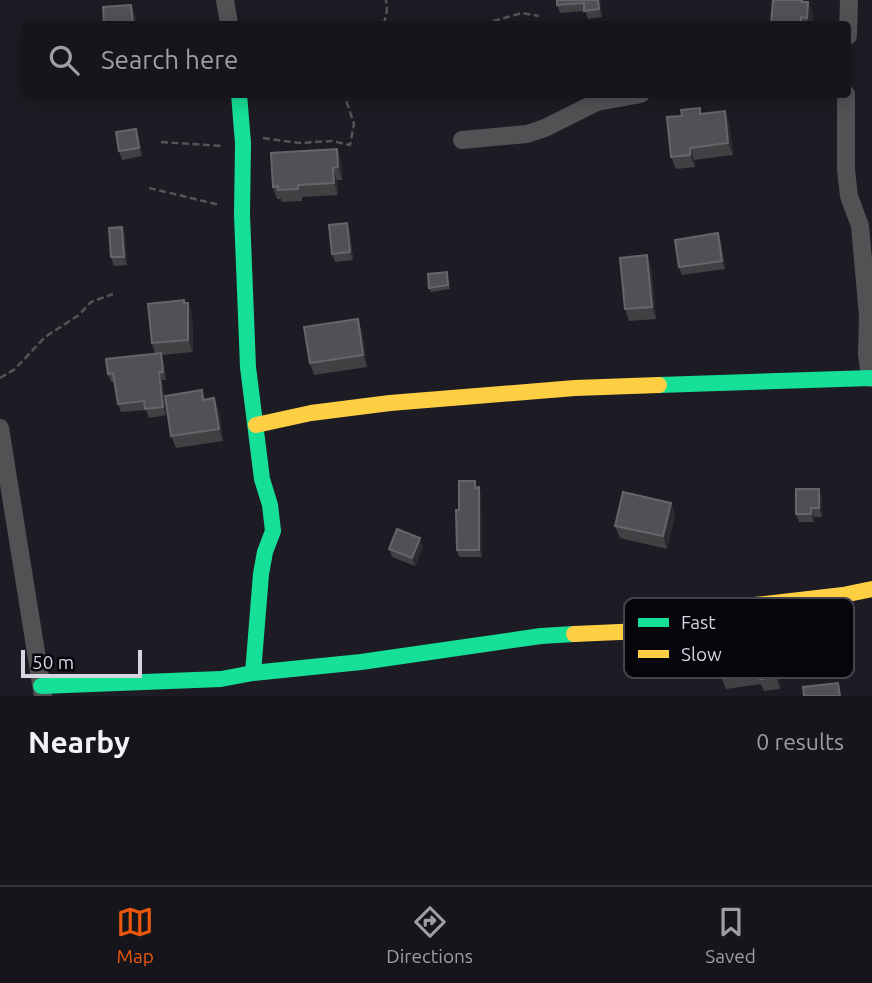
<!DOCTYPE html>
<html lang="en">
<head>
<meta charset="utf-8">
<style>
  :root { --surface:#16151b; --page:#1f1e24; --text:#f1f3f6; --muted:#9e9fa3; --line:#35343a; --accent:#ea580c }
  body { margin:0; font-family:Ubuntu,sans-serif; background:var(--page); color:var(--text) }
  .scale { position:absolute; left:21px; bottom:18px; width:121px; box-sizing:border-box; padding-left:7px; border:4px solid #d6d4e0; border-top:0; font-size:19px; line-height:24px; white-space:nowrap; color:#d6d4e0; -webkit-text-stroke:5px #06050b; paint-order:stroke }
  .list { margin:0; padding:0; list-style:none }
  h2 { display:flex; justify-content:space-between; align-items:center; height:91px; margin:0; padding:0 28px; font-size:30px }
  h2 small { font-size:23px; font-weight:400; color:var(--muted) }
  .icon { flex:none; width:38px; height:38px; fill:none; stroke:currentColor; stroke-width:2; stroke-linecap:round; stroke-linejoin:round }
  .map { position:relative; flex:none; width:872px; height:696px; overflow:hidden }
  .search { position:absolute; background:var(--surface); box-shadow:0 4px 18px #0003; left:21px; right:21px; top:21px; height:77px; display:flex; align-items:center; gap:18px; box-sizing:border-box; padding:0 24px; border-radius:7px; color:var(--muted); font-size:26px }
  .sheet { height:189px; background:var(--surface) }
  nav { display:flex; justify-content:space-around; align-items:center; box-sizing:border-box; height:98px; border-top:2px solid var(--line); background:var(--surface); font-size:19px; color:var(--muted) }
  nav a { display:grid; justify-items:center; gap:4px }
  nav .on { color:var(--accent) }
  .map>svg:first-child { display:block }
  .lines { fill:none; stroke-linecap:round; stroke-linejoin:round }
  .path { stroke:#545357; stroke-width:2.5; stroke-dasharray:7 3.5; stroke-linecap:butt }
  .street { stroke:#525255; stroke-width:18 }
  .fast { stroke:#16e098; stroke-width:16 }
  .slow { stroke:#ffcf43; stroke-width:16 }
  .wall { fill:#414144 }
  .shaded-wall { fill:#2c2c30 }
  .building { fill:#515155; stroke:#66656a; stroke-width:2 }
  .key { fill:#06050b; stroke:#44434b; stroke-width:2 }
  .key-label { font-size:19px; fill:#d6d4e0 }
</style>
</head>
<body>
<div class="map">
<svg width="872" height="696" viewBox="0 0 872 696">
  <rect width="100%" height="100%" fill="#1d1c24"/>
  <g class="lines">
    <!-- path -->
    <path class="path" d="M383,24h17
      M384,24l3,-14 -1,-10
      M483,24l39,-11 17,3
      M263,138l36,5 33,-2 18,4 4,-21 -10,-30
      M161,142l62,4
      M149,188l71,17
      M0,378l15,-9 30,-32 34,-22 12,-13 22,-8"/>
    <!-- street -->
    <path class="street" d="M225,0l4,24
      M848,36l1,-36
      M846,94v76l3,26 11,30 8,90 -1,38 3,24
      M462,140l65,-6 18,-6 52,-26 44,-8
      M0,428l43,268"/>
    <!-- fast -->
    <path class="fast" d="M239,94l4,49 -1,72 6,152 14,112 8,26 3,26 -8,21 -4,22 -8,99
      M659,385l213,-7
      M41,686l180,-7 32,-6 108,-11 180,-26 33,-2"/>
    <!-- slow -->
    <path class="slow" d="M256,425l55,-12 79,-10 185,-15 84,-3
      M574,634l91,-4 90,-25 88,-10 29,-6"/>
  </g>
  <!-- wall -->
  <path class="wall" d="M600,0l2,17 -14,2 -3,-8 -25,2 -3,-8z
    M804,0v2h4l5,12 -1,10h-41z
    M725,111l4,12 4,32 -39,5 1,7 -19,2 -5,-12 31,-43z
    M136,129l3,8 3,19 -20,4 -3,-9z
    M341,161l1,19h-5l1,15 -36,2v4l-20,1 -1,-3h-4l-4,-12z
    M347,223l3,8 3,29 -18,2 -3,-8z
    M122,227l3,9 2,29 -13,1 -3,-9z
    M721,241l4,28 -43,6 -3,-8z
    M651,267l5,52 -27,2 -4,-12z
    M447,272l3,17 -19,3 -2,-4z
    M185,303h3l4,12 1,37 -32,3 3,6 2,19h-4l4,35 -17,3 -3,-8 -25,2 -3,-8 -3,-22h-4l-3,-8 47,-21 -3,-10z
    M362,331l5,36 -53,8 -4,-12z
    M202,390l3,10 9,-2 5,13 4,30 -47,7 -5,-12z
    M478,488l3,7 1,62h-23l-2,-7 2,-40z
    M822,497v20h-8v5h-15l-3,-8z
    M671,503l4,12 -8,34 -47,-11 -5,-12z
    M423,547l-8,19 -23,-9 -3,-8z
    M759,639l1,4 15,11 5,35 -16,2 -3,-7 -35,5 -5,-12z"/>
  <!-- shaded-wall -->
  <path class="shaded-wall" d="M598,0h2l2,17 -3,-8z
    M808,2l5,12 -1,10h-2l-3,-6z
    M131,5l5,12v7h-3z
    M725,111l4,12 4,32 -5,-12z
    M136,129l3,8 3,19 -3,-8z
    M690,148l4,12 1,7 -5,-12z
    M337,149l4,12 1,19 -4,-13z
    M333,168l4,12 1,15 -4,-12z
    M347,223l3,8 3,29 -3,-8z
    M122,227l3,9 2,29 -3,-8z
    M718,233l3,8 4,28 -3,-8z
    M647,255l4,12 5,52 -4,-12z
    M184,300l4,11v-8l4,12 1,37 -5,-12z
    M358,319l4,12 5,36 -4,-12z
    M161,353l3,8 2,19 -3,-8z
    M159,372l3,8 4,35 -3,-8z
    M214,398l5,13 4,30 -4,-12z
    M479,487l2,8 1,62 -3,-7z
    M819,489l3,8v20l-3,-9z
    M671,503l4,12 -8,34 -4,-13z
    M811,508l3,9v5l-3,-8z
    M420,538l3,9 -8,19 -3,-8z
    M770,642l5,12 5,35 -4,-12z"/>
  <!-- building -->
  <path class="building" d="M557,0h41l1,9 -15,2v-8l-27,2z
    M773,0h29v2h6l-1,16 -6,-1v7h-30z
    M131,5l2,19h-29l-1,-17z
    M700,108v6l25,-3 3,32 -38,5v7l-19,2 -4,-40 15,-1 -1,-6z
    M136,129l3,19 -20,3 -3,-19z
    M337,149l1,18 -5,1 1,15 -36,2v4l-20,1v-4l-5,1 -2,-34z
    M347,223l3,29 -18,2 -3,-29z
    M122,227l2,30h-13l-2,-29z
    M718,233l4,28 -43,6 -4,-27z
    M647,255l5,52 -27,2 -5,-51z
    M447,272l1,13 -19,3 -1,-14z
    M184,300v3h4v37l-36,3 -4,-39z
    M358,319l5,36 -53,8 -6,-36z
    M161,353l2,19h-4l4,35 -18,2 -1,-8 -26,3 -5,-31 -5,1 -2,-15z
    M202,390l1,10 11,-2 5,31 -48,7 -6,-40z
    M459,481h16v7l4,-1v63h-22l-1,-40h3z
    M796,489h23v19h-8v6h-15z
    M623,492l48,11 -8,33 -48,-10z
    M397,529l23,9 -8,20 -23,-9z
    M759,639v4l11,-1 6,35 -16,2 -1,-7 -38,5 -4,-32z
    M838,683l2,13h-36l-1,-9z"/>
  <!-- legend -->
  <rect x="624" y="598" width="230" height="80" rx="10" class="key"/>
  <rect x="638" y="618" width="31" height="9" fill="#16e098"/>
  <rect x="638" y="650" width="31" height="8" fill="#ffcf43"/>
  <g class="key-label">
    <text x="681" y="629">Fast</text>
    <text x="681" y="661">Slow</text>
  </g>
</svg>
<div class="scale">50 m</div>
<div class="search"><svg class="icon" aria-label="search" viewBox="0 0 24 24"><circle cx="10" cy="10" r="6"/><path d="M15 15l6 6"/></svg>Search here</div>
</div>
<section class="sheet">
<h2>Nearby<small>0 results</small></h2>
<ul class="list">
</ul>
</section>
<nav>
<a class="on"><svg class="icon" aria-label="map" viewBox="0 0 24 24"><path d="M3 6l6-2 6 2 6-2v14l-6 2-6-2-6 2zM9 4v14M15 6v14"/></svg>Map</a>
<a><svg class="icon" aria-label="directions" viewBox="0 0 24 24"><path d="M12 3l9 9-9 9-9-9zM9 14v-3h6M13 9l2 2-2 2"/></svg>Directions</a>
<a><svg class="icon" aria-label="saved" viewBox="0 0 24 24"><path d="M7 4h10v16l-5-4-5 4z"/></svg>Saved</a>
</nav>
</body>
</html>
